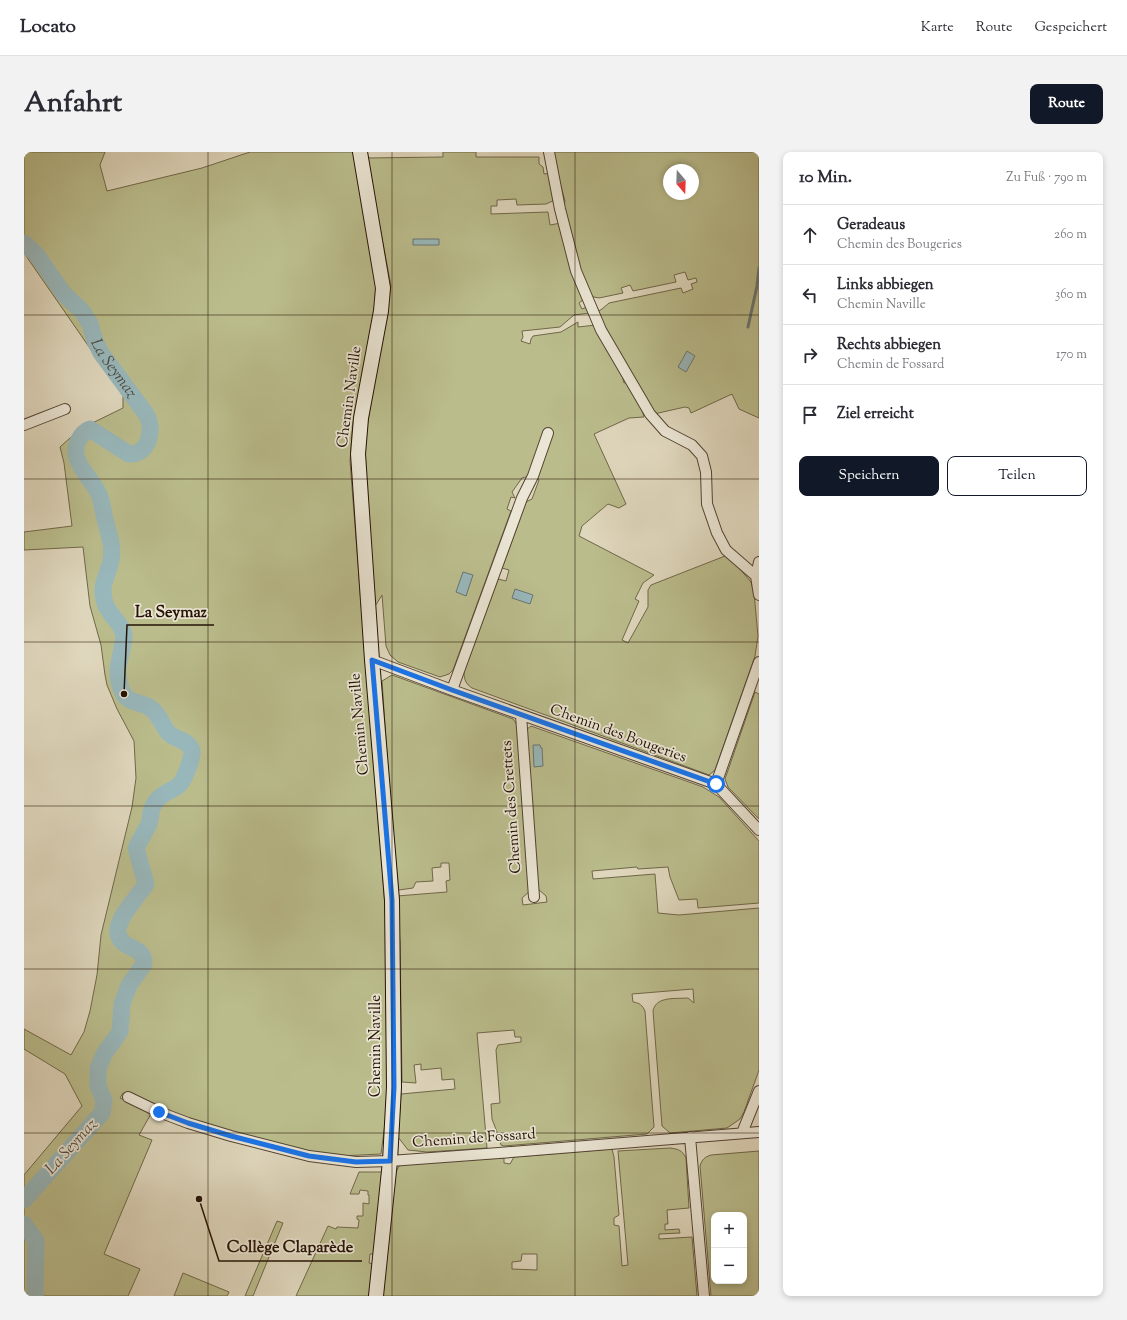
<!DOCTYPE html>
<html lang="de">
<head>
<meta charset="utf-8">
<style>
  :root { --surface:#fff; --page:#f2f2f3; --text:#2b2b33; --muted:#7c7c81; --line:#e1e1e2; --accent:#111827 }
  body { margin:0; font-family:"Sorts Mill Goudy",serif; background:var(--page); color:var(--text) }
  .controls { position:absolute; right:12px; bottom:12px; display:grid; overflow:hidden; border-radius:8px; box-shadow:0 2px 6px #0003 }
  .controls button { width:36px; height:36px; display:grid; place-items:center; padding:0; border:0; border-bottom:1px solid var(--line); background:var(--surface); color:var(--text); font:20px sans-serif }
  .compass { position:absolute; left:639px; top:12px; width:36px; height:36px; border-radius:50%; background:var(--surface); box-shadow:0 2px 6px #0003; rotate:161deg }
  .stop { position:absolute; width:12px; height:12px; margin:-9px; border:3px solid #1a73e8; border-radius:50%; background:#fff }
  .stop.end { background:#1a73e8; border-color:#fff; box-shadow:0 1px 4px #0008 }
  .list { margin:0; padding:0; list-style:none }
  h2 { display:flex; justify-content:space-between; align-items:center; height:52px; margin:0; padding:0 16px; font-size:17px }
  h2 small { font-size:13px; font-weight:400; color:var(--muted) }
  .list li { display:grid; grid-template-columns:26px 1fr auto; gap:12px; align-items:center; box-sizing:border-box; height:60px; padding:0 16px; border-top:1px solid var(--line) }
  .list b { display:block; font-size:15px; white-space:nowrap }
  .list p { margin:0; font-size:13px; white-space:nowrap; color:var(--muted) }
  .list em { font-size:13px; font-style:normal; color:var(--muted) }
  .actions { display:flex; gap:8px; padding:12px 16px }
  .actions a { flex:1; padding:9px 0; border:1px solid var(--accent); border-radius:8px; text-align:center; font-size:14px; color:var(--accent) }
  .actions .main { background:var(--accent); color:#fff }
  .icon { flex:none; width:22px; height:22px; fill:none; stroke:currentColor; stroke-width:2; stroke-linecap:round; stroke-linejoin:round }
  .map { position:relative; flex:none; width:735px; height:1144px; overflow:hidden; border-radius:8px }
  header { display:flex; align-items:center; gap:24px; box-sizing:border-box; height:56px; padding:0 20px; background:var(--surface); border-bottom:1px solid var(--line) }
  header strong { font-size:19px }
  nav { display:flex; gap:22px; margin-inline-start:auto; font-size:14px }
  .intro { display:flex; align-items:center; justify-content:space-between; box-sizing:border-box; height:96px; padding:0 24px }
  h1 { margin:0; font-size:28px }
  .button { padding:10px 18px; border-radius:8px; background:var(--accent); color:#fff; font-size:14px; font-weight:700 }
  main { display:flex; gap:24px; padding:0 24px }
  aside { flex:1; background:var(--surface); border-radius:8px; box-shadow:0 2px 6px #0003 }
  .map>svg:first-child { display:block }
  .green { fill:#babc8c; stroke:#706748; fill-rule:evenodd }
  .water { fill:#98b7bb; stroke:#6a7572 }
  .lines { fill:none; stroke-linecap:round; stroke-linejoin:round }
  .stream { stroke:#6a7572; stroke-width:3 }
  .river { stroke:#98b7bb; stroke-width:17 }
  .street-casing { stroke:#544332; stroke-width:12 }
  .secondary-casing { stroke:#251204; stroke-width:16 }
  .street { stroke:#eae5d4; stroke-width:10 }
  .secondary { stroke:#eae5d4; stroke-width:14 }
  .route { stroke:#1a73e8; stroke-width:5 }
  .grid { fill:none; stroke:#251204; stroke-width:1; stroke-opacity:0.55 }
  .labels { text-anchor:middle; dominant-baseline:central; stroke-width:3.5; stroke-linejoin:round; paint-order:stroke }
  .street-label { font-size:15px; fill:#251204; stroke:#eae5d4 }
  .water-label { font-size:16px; font-style:italic; fill:#4d4c44; stroke:#eae5d4 }
  .leader { fill:none; stroke:#251204; stroke-width:1.5 }
  .callout-dot { fill:#251204; stroke:#eae5d4; stroke-width:1.5 }
  .callout-label { font-size:16px; text-anchor:middle; font-weight:bold; fill:#251204; stroke:#eae5d4; stroke-width:3.5; stroke-linejoin:round; paint-order:stroke }
</style>
</head>
<body>
<header>
<strong>Locato</strong>
<nav><a>Karte</a><a>Route</a><a>Gespeichert</a></nav>
</header>
<div class="intro"><h1>Anfahrt</h1><a class="button">Route</a></div>
<main>
<div class="map">
<svg width="735" height="1144" viewBox="0 0 735 1144">
  <rect width="100%" height="100%" fill="#dfd7bd"/>
  <filter id="stains"><feTurbulence type="fractalNoise" baseFrequency=".005" numOctaves="4"/><feColorMatrix values="0 0 0 0 .2 0 0 0 0 .09 0 0 0 0 .02 0 0 0 .5 -.17"/></filter>
  <radialGradient id="worn" r=".72"><stop offset=".6" stop-color="#630" stop-opacity="0"/><stop offset="1" stop-color="#630" stop-opacity=".3"/></radialGradient>
  <!-- green -->
  <path class="green" d="M0,0h81l-5,13 7,26 95,-23 48,-16h104l22,130v9l-2,21 -21,111 -3,38 21,271 8,86 9,136 2,89 -4,72 -5,39 -42,2 -16,-2 -82,-18 -80,-27 -38,-16 -3,5 32,14 -13,23 13,5 -48,114 36,15 -12,27h-104v-121l58,-69 -17,-32 -41,-25v-20l47,26 13,-23 6,-21 7,-36 4,-40 31,-128 4,-29 -2,-37 -17,-32 -10,-24 -2,-10 -4,-30 -11,-39 -7,-59 -59,3v-18l48,-6 -8,-63 -4,-16 20,-18 43,-21v-12l-99,-143z
    M419,0h33v5h63v7l4,3 1,7 7,-1 4,27 -9,4 -29,1 -1,-6 -19,1v6h-6v8l57,-2 2,13 11,-2 23,76 -5,4 3,6 5,-2 3,6 -16,2 -14,12 -38,4 1,6 -2,4 9,3 1,-5 2,-3 28,-4 17,-10v5l18,-2 26,50 2,8 4,-1 13,24 3,11 -15,1 -35,16 32,70 -7,4 -11,-4 -26,22 -3,10 75,39 -11,8 -8,16 4,2 -17,39 6,3 20,-36v-17l3,-5 74,-29 8,5 18,21 3,11 4,43 -3,20 -40,114 -6,5 -237,-87c-6,-4 -8,-8 -8,-16l34,-93 8,2 3,-11 -7,-2 24,-66 6,-3 7,-19c-6,-4 -10,-4 -17,-2l-10,14 3,6 -4,-1 -4,12 4,2 -58,159 -4,4 -9,3 -42,-15 -8,-7 -4,-9 -4,-51 -8,13 -11,-158 28,-164 -24,-128 76,-1z
    M530,0h205v266l-20,-9 -7,-15 -41,19 -2,-5 -4,-1 -31,7 -26,-45 -31,-57 5,-3 7,-6 72,-15 2,5 10,-4 -2,-5 6,-2 -1,-4 -8,2 -3,-8 -11,3 2,7 -43,9 -3,-6 -9,3 2,5 -24,5 -10,-2 -14,-40 -11,-50 1,-5 -6,-22zM645,18h24v24h-24z
    M368,523l121,44 4,6 13,166 -8,7 1,7 24,-3 -1,-6 -8,-7 -12,-159 5,-4 172,61 16,10 40,44v62l-61,5 -1,-9 -18,1 -9,-23 -2,-10 -30,2 -1,-2 -45,4 1,8 62,-5 3,39 21,2 80,-7v162l-15,42 -4,7 -13,9 -57,5 -8,-7 -9,-115c3,-15 22,-12 35,-13l6,5 -1,-14 -61,5 1,8c7,1 9,3 12,9l9,116 -7,7 -143,12 -3,-1 -4,-13 -5,-13 -1,-15 9,-1 -4,-53 2,-5 23,-3v-5h-6l-1,-7 -37,3 10,115 -60,4 -19,-2 -10,-13 3,-43 54,-5 -1,-10 -12,1 -1,-12 -20,2v-6l-7,1 2,18 -14,-1 -2,-139 -3,-47 50,-4 -1,-11 4,-1 -1,-17h-8v4l-9,1 1,13 -17,1 -3,6 -14,2 -3,-3 -14,-206z
    M731,540l4,2v125l-31,-32 -3,-8z
    M646,996c8,1 12,2 16,10l3,50 -22,2 1,14h-3v6l14,-1 1,4 -21,1v5l33,-2 5,59h-314l10,-118 6,-12 13,-3 92,-5v5l6,1 4,-7 98,-8 2,8 5,58 -5,3v7l5,1 3,40 6,-1 -10,-114zM498,1102h15v16l-25,-1v-7l9,-1z
    M735,999v145h-48l-11,-130c2,-7 5,-9 11,-11zM690,1063h30v66h-30z
    M335,1020h23l-8,82h-4l-1,9 5,1 -4,32h-74l32,-70 8,3 1,-2 21,1 1,-8 -2,-1v-3h6v-13l6,1v-9h-1v-4l-8,-1 -1,4h-9z
    M253,1069l6,2 -30,73h-8z
    M159,1121l46,19 -2,4h-53z"/>
  <!-- water -->
  <path class="water" d="M389,87h26v6h-26z
    M663,199l8,5 -9,16 -8,-5z
    M439,420l10,3 -7,21 -10,-4z
    M491,437l18,6 -3,9 -18,-6z
    M509,593h7l1,3h1l1,18 -9,1z"/>
  <g class="lines">
    <!-- stream -->
    <path class="stream" d="M724,175l9,-41 2,-18"/>
    <!-- river -->
    <g class="river">
      <path id="s1" d="M0,91l12,11 28,40 18,17 8,13 5,17 6,12 45,61c9,15 3,41 -17,40l-39,-25c-6,2 -9,6 -12,12 -10,21 16,38 22,56 2,6 3,12 4,18 3,14 10,30 7,45 -3,16 -12,25 -6,43 3,12 19,21 19,34 0,4 -2,8 -2,12 -4,17 -7,27 1,44 5,10 17,9 26,14 12,7 13,22 22,28 7,5 22,7 21,19 -1,7 -8,28 -14,32 -9,6 -20,9 -25,20 -3,6 -2,13 -4,18 -4,8 -9,16 -13,24l10,36c-8,13 -30,34 -28,49 3,19 26,10 26,31l-15,21 -7,19 -2,27 -3,5 -13,18 -6,15v17l6,14 -2,13 -78,87"/>
      <path d="M0,1072l12,17 -1,55"/>
    </g>
    <!-- street casing -->
    <g class="street-casing">
      <path id="street" d="M525,0l11,57 16,62 25,59 49,84 15,17 27,14 10,11 4,16 1,32 10,29 9,17 30,26
        M0,273l41,-16
        M735,410l-3,14 3,19
        M348,508l80,30 264,94 43,46
        M428,538l70,-192 11,-22 15,-43
        M497,563l13,182
        M692,632l43,-122
        M104,945l31,15 29,11 43,13 78,20 47,6 34,-1 109,-8 260,-21
        M718,981l17,-42
        M666,985l14,159"/>
    </g>
    <!-- secondary casing -->
    <g class="secondary-casing">
      <path id="secondary" d="M336,0l23,136 -2,23 -20,107 -3,36 14,206 20,240 2,187 -4,74 -14,135"/>
    </g>
    <!-- street -->
    <use href="#street" class="street"/>
    <!-- secondary -->
    <use href="#secondary" class="secondary"/>
  </g>
  <g class="lines">
    <!-- route -->
    <path class="route" d="M135,960l29,11 43,13 78,20 47,6 34,-1 4,-74 -2,-187 -20,-240 80,30 264,94"/>
  </g>
  <!-- grid -->
  <path class="grid" d="M184,0v1144M368,0v1144M551,0v1144M0,163h735M0,327h735M0,490h735M0,654h735M0,817h735M0,981h735"/>
  <g class="labels">
    <!-- street labels -->
    <g class="street-label">
      <text transform="translate(326 245) rotate(-82)">Chemin Naville</text>
      <text transform="translate(336 572) rotate(-95)">Chemin Naville</text>
      <text transform="translate(594 582) rotate(20)">Chemin des Bougeries</text>
      <text transform="translate(488 655) rotate(-94)">Chemin des Crettets</text>
      <text transform="translate(352 894) rotate(-90)">Chemin Naville</text>
      <text transform="translate(450 987) rotate(-4)">Chemin de Fossard</text>
    </g>
    <!-- water labels -->
    <g class="water-label">
      <text stroke="none"><textPath href="#s1" startOffset="156">La Seymaz</textPath></text>
      <text transform="translate(48 995) rotate(-48)">La Seymaz</text>
    </g>
  </g>
  <!-- callouts -->
  <path class="leader" d="M100 542L103 473H190M175 1047L195 1109H338"/>
  <g class="callout-dot">
    <circle cx="100" cy="542" r="4"/>
    <circle cx="175" cy="1047" r="4"/>
  </g>
  <g class="callout-label">
    <text x="147" y="465">La Seymaz</text>
    <text x="266" y="1100">Collège Claparède</text>
  </g>
  <rect width="100%" height="100%" filter="url(#stains)"/>
  <rect width="100%" height="100%" fill="url(#worn)"/>
</svg>
<div class="controls">
<button>+</button>
<button>−</button>
</div>
<svg class="compass" viewBox="-18 -18 36 36"><path d="M0-13l5 13h-10z" fill="#e53935"/><path d="M0 13l5-13h-10z" fill="#7c7c81"/></svg>
<div class="stop" style="left:692px;top:632px"></div>
<div class="stop end" style="left:135px;top:960px"></div>
</div>
<aside>
<h2>10 Min.<small>Zu Fuß · 790 m</small></h2>
<ul class="list">
<li><svg class="icon" aria-label="ahead" viewBox="0 0 24 24"><path d="M12 20V5M6 11l6-6 6 6"/></svg><div><b>Geradeaus</b><p>Chemin des Bougeries</p></div><em>260 m</em></li>
<li><svg class="icon" aria-label="left" viewBox="0 0 24 24"><path d="M17 20v-9H6M10 6l-5 5 5 5"/></svg><div><b>Links abbiegen</b><p>Chemin Naville</p></div><em>360 m</em></li>
<li><svg class="icon" aria-label="right" viewBox="0 0 24 24"><path d="M7 20v-9h11M14 6l5 5-5 5"/></svg><div><b>Rechts abbiegen</b><p>Chemin de Fossard</p></div><em>170 m</em></li>
<li><svg class="icon" aria-label="arrive" viewBox="0 0 24 24"><path d="M6 21V4h12l-3 4 3 4H6"/></svg><div><b>Ziel erreicht</b></div></li>
</ul>
<div class="actions"><a class="main">Speichern</a><a>Teilen</a></div>
</aside>
</main>
</body>
</html>
